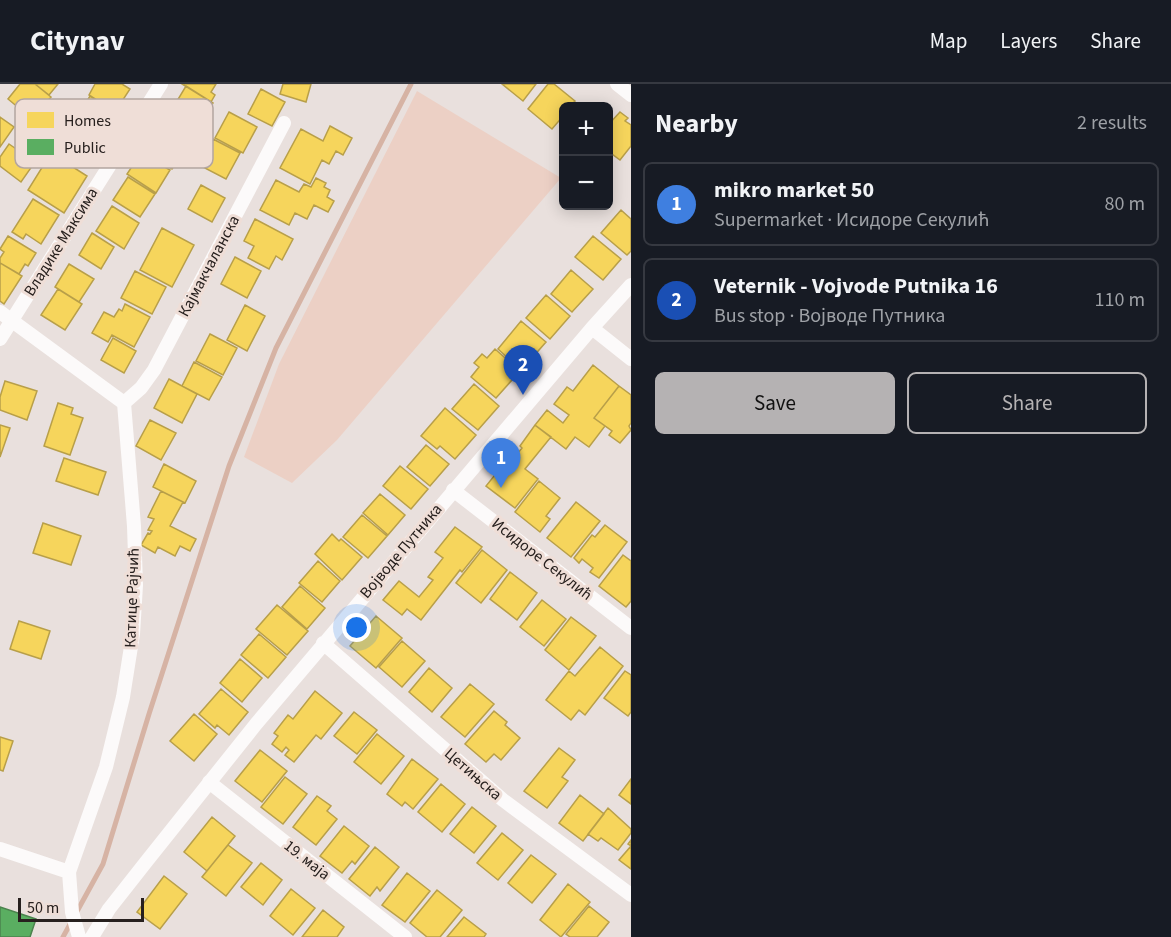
<!DOCTYPE html>
<html lang="en">
<head>
<meta charset="utf-8">
<style>
  :root { --surface:#171b24; --page:#242831; --text:#f1f3f6; --muted:#9ea1a6; --line:#363941; --accent:#b5b2b3 }
  body { margin:0; font-family:"Source Sans 3",sans-serif; background:var(--page); color:var(--text) }
  .controls { position:absolute; right:18px; top:18px; display:grid; overflow:hidden; border-radius:9px; box-shadow:0 3px 15px #0003 }
  .controls button { width:54px; height:54px; display:grid; place-items:center; padding:0; border:0; border-bottom:2px solid var(--line); background:var(--surface); color:var(--text); font:30px sans-serif }
  .scale { position:absolute; left:18px; bottom:15px; width:126px; box-sizing:border-box; padding-left:6px; border:3px solid #27201e; border-top:0; font-size:16px; line-height:21px; white-space:nowrap; color:#27201e; -webkit-text-stroke:4px #efded7; paint-order:stroke }
  .you { position:absolute; left:357px; top:544px; width:21px; height:21px; margin:-15px; border:4px solid #fff; border-radius:50%; background:#1a73e8; box-shadow:0 0 0 9px #1a73e833 }
  .badge { display:grid; place-items:center; width:39px; height:39px; border-radius:50%; background:var(--accent); color:#fff; font-size:20px; font-weight:700 }
  .pin { position:absolute; translate:-50% -50px; filter:drop-shadow(0 2px 3px #0008) }
  .pin::after { content:''; position:absolute; top:32px; width:21px; height:18px; background:inherit; clip-path:polygon(0 0,100% 0,50% 100%) }
  .list { margin:0; padding:0; list-style:none }
  h2 { display:flex; justify-content:space-between; align-items:center; height:78px; margin:0; padding:0 24px; font-size:26px }
  h2 small { font-size:20px; font-weight:400; color:var(--muted) }
  .list li { display:grid; grid-template-columns:39px 1fr auto; gap:18px; align-items:center; box-sizing:border-box; height:84px; margin:0 12px 12px; padding:0 12px; border:2px solid var(--line); border-radius:9px }
  .list b { display:block; font-size:22px; white-space:nowrap }
  .list p { margin:0; font-size:20px; white-space:nowrap; color:var(--muted) }
  .list em { font-size:20px; font-style:normal; color:var(--muted) }
  .actions { display:flex; gap:12px; padding:18px 24px }
  .actions a { flex:1; padding:14px 0; border:2px solid var(--accent); border-radius:9px; text-align:center; font-size:21px; color:var(--accent) }
  .actions .main { background:var(--accent); color:#111 }
  .map { position:relative; flex:none; width:631px; height:853px; overflow:hidden }
  header { display:flex; align-items:center; gap:36px; box-sizing:border-box; height:84px; padding:0 30px; background:var(--surface); border-bottom:2px solid var(--line) }
  header strong { font-size:28px }
  nav { display:flex; gap:33px; margin-inline-start:auto; font-size:21px }
  main { display:flex }
  aside { flex:1; background:var(--surface) }
  .map>svg:first-child { display:block }
  .green { fill:#ecd0c5 }
  .homes { fill:#f6d55c; stroke:#b89f49; stroke-width:1.5 }
  .public { fill:#5aae61; stroke:#4b834d; stroke-width:1.5 }
  .lines { fill:none; stroke-linecap:round; stroke-linejoin:round }
  .stream { stroke:#d6b3a4; stroke-width:5 }
  .street { stroke:#fcfafa; stroke-width:14 }
  .labels { text-anchor:middle; dominant-baseline:central; stroke-width:6; stroke-linejoin:round; paint-order:stroke }
  .street-label { font-size:16px; fill:#27201e; stroke:#efded7 }
  .key { fill:#efded7; stroke:#b3a5a0; stroke-width:1.5 }
  .key-label { font-size:16px; fill:#27201e }
</style>
</head>
<body>
<header>
<strong>Citynav</strong>
<nav><a>Map</a><a>Layers</a><a>Share</a></nav>
</header>
<main>
<div class="map">
<svg width="631" height="853" viewBox="0 0 631 853">
  <rect width="100%" height="100%" fill="#e9e0dd"/>
  <!-- green -->
  <path class="green" d="M417,7l144,87 -224,262 -45,43 -48,-26 35,-93z"/>
  <!-- homes -->
  <path class="homes" d="M20,0h15l16,13 -19,22 -24,-20z
    M35,0h23l-9,11z
    M95,0h27l8,5 -15,23 -26,-17z
    M182,0h34l-5,8 4,3 -4,7z
    M283,0h28l-5,18 -26,-8z
    M502,0h34l-13,17z
    M548,0h6l21,17 -5,5h-6v9l-12,14 -24,-20z
    M186,2l27,17 -12,20 -27,-17z
    M261,5l24,13 -13,24 -24,-12z
    M90,12l30,19 -15,25 -30,-19z
    M229,28l28,15 -14,26 -28,-15z
    M620,28l8,6 -3,3 6,4v21l-11,14 -12,-9v-26z
    M0,33l14,10 -14,20z
    M330,42l22,12 -9,17 -7,-4 -7,13 -7,-4 -12,24 -30,-16 21,-39 22,12z
    M158,46l28,17 -14,22 -27,-17z
    M213,55l27,14 -14,26 -27,-14z
    M9,60l26,18 -14,20 -21,-16v-9z
    M51,69l36,23 -23,37 -36,-23z
    M141,69l29,17 -14,23 -29,-19z
    M128,93l27,17 -15,23 -27,-17z
    M316,94l10,5 -2,4 6,3 -3,7 7,4 -6,11 -14,-7 -7,14 -12,-6 -6,12 -29,-15 16,-30 23,12 5,-8 7,3z
    M201,101l24,13 -13,24 -24,-13z
    M33,115l26,16 -18,29 -15,-10 -3,5 -11,-7z
    M112,122l27,17 -15,26 -28,-18z
    M621,126l10,9v32l-4,4 -26,-22z
    M255,135l38,20 -11,21 -6,-4 -7,13 -21,-11 6,-12 -10,-5z
    M162,144l32,17 -22,42 -32,-17z
    M92,149l22,14 -13,22 -22,-14z
    M8,152l28,17 -8,13 -3,-2 -6,10 -19,-11v-5l4,-6 -4,-3z
    M593,152l28,23 -18,21 -28,-23z
    M235,173l26,14 -14,27 -26,-14z
    M0,179l22,13 -18,28 -4,-3z
    M69,180l25,15 -15,23 -24,-15z
    M571,186l22,19 -21,23 -21,-18z
    M135,187l31,16 -14,27 -31,-16z
    M58,205l24,15 -17,26 -24,-15z
    M546,211l24,21 -20,23 -24,-21z
    M125,220l25,13 -16,30 -22,-12 -4,7 -16,-9 12,-21 10,5 5,-8 3,2z
    M245,221l20,11 -18,35 -20,-11z
    M521,237l25,21 -21,24 -11,-9 -3,4 -13,-12z
    M210,250l27,14 -14,27 -27,-14z
    M113,254l23,13 -12,22 -23,-13z
    M495,265l25,22 -24,27 -25,-21 8,-10 -5,-4 8,-9 5,4z
    M194,278l28,15 -13,23 -27,-14z
    M593,281l26,21 -25,32 11,8 -16,21 -14,-10 -9,12 -31,-24 12,-15 16,13 6,-8 -15,-11 13,-17 6,4z
    M169,295l28,15 -15,29 -28,-15z
    M5,297l32,10 -10,29 -27,-10v-13z
    M474,300l25,22 -21,24 -26,-21z
    M619,302l12,9v28l-2,3 2,4 -11,13 -11,-8 3,-4 -18,-13z
    M58,319l15,5 -2,6 12,4 -13,37 -26,-9z
    M445,324l31,27 -21,24 -15,-13 -3,3 -16,-13z
    M150,336l26,13 -15,27 -25,-14z
    M0,341l10,3 -10,29z
    M535,341l16,12 -26,32 13,10 -23,29 -29,-22 24,-30 3,3 9,-11 -2,-2z
    M426,361l23,19 -19,22 -23,-19z
    M64,374l42,14 -8,23 -42,-14z
    M164,380l32,17 -11,22 -32,-16z
    M400,382l28,23 -17,20 -28,-23z
    M539,397l21,17 -14,18 4,3 -10,13 -25,-20z
    M161,407l22,11 -13,24 26,13 -6,12 -10,-5 -5,10 -17,-9 -3,6 -14,-8 7,-12 2,1 2,-3 -4,-1 6,-11 -6,-2z
    M380,410l25,21 -17,20 -25,-22z
    M576,418l24,19 -29,36 -24,-19z
    M362,431l25,21 -19,22 -25,-21z
    M43,439l38,13 -10,29 -38,-12z
    M605,441l22,17 -28,36 -9,-6 3,-4 -11,-9 -3,4 -5,-5 18,-23 3,2z
    M455,443l27,20 -20,25 -2,-2 -39,50 -14,-11 -5,6 -19,-15 16,-19 20,16 14,-17 -5,-3 15,-19 -8,-6z
    M332,450l7,7 2,-2 21,18 -20,23 -27,-26z
    M482,466l25,20 -26,33 -25,-20z
    M623,471l8,6v40l-5,6 -27,-21z
    M318,477l22,20 -18,21 -23,-19z
    M510,488l27,21 -20,27 -27,-21z
    M300,502l25,22 -18,21 -25,-22z
    M542,516l24,19 -22,27 -24,-19z
    M277,521l31,26 -21,24 -31,-26z
    M376,532l26,22 -26,30 -26,-22z
    M571,533l25,19 -27,34 -24,-20z
    M19,537l31,10 -9,28 -31,-10z
    M259,550l27,23 -18,21 -27,-23z
    M402,557l23,20 -23,26 -23,-20z
    M600,563l23,19 -38,49 -6,-5 -8,10 -25,-20 23,-29 6,5z
    M240,575l22,19 -20,24 -22,-19z
    M429,584l23,20 -20,24 -23,-20z
    M625,587l6,4v37l-3,4 -24,-18z
    M470,600l24,20 -29,33 -24,-20z
    M221,605l27,23 -19,23 -12,-10 -2,3 -16,-14z
    M315,607l27,22 -21,26 -5,-4 -22,27 -9,-7 4,-5 -3,-3 -4,5 -10,-8 6,-8 -4,-3 14,-18 5,4z
    M494,627l13,11 -2,3 15,13 -19,22 -7,-6 -8,8 -21,-18z
    M354,628l23,18 -20,24 -23,-18z
    M194,630l23,20 -23,27 -24,-20z
    M377,650l27,22 -23,28 -27,-22z
    M0,653l13,4 -10,30 -3,-1z
    M559,664l16,12 -13,17 6,4 -21,27 -23,-17z
    M260,666l27,21 -25,31 -27,-21z
    M412,675l26,20 -25,30 -8,-7 -3,4 -15,-12z
    M285,693l22,17 -24,30 -22,-17z
    M631,695v25l-12,-9z
    M441,700l24,20 -23,28 -24,-20z
    M580,711l24,19 -21,27 -24,-18z
    M317,712l14,10 -4,5 10,8 -21,26 -23,-18z
    M472,723l24,19 -22,27 -24,-19z
    M608,724l23,21v4l-13,17 -17,-12 -3,3 -10,-7z
    M212,733l23,19 -28,35 -23,-19z
    M344,742l25,20 -14,18 -3,-3 -10,12 -22,-17z
    M502,749l21,17 -25,30 -21,-17z
    M631,756v29l-12,-9 12,-14 -3,-2z
    M228,761l24,18 -26,33 -24,-19z
    M375,763l24,20 -19,24 -3,-4 -7,9 -21,-17z
    M531,771l25,19 -24,29 -24,-20z
    M261,779l21,17 -19,25 -22,-18z
    M407,789l23,18 -25,31 -23,-17z
    M164,792l23,18 -27,35 -23,-17z
    M568,800l22,18 -29,35 -21,-17z
    M291,805l24,19 -22,27 -23,-19z
    M437,806l25,20 -22,27h-13l-17,-14z
    M589,822l20,16 -12,15h-27l-4,-3z
    M323,826l21,17 -7,10h-35z
    M464,833l22,17 -2,3h-37z"/>
  <!-- public -->
  <path class="public" d="M0,823l36,12 -6,18h-30z"/>
  <g class="lines">
    <!-- stream -->
    <path class="stream" d="M63,853l40,-73 46,-150 80,-248 47,-118 135,-264"/>
    <!-- street -->
    <path class="street" d="M617,0l14,11
      M0,228l124,91 10,123 2,59 -3,49 -10,63 -17,70 -37,105 3,40 7,25
      M592,244l39,31
      M0,255l161,-255
      M124,319l17,-15 13,-18 130,-247
      M453,406l178,138
      M323,559l180,157 128,95
      M209,698l196,155
      M0,765l69,23
      M92,853l17,-28 37,-47 110,-138 336,-396 39,-43"/>
  </g>
  <g class="labels">
    <!-- street labels -->
    <g class="street-label">
      <text transform="translate(61 158) rotate(-58)">Владике Максима</text>
      <text transform="translate(209 182) rotate(-62)">Кајмакчаланска</text>
      <text transform="translate(401 467) rotate(-50)">Војводе Путника</text>
      <text transform="translate(542 475) rotate(38)">Исидоре Секулић</text>
      <text transform="translate(132 514) rotate(-88)">Катице Рајчић</text>
      <text transform="translate(473 690) rotate(41)">Цетињска</text>
      <text transform="translate(307 776) rotate(38)">19. маја</text>
    </g>
  </g>
  <!-- legend -->
  <rect x="15" y="15" width="198" height="69" rx="9" class="key"/>
  <rect x="27" y="28" width="27" height="16" fill="#f6d55c"/>
  <rect x="27" y="55" width="27" height="16" fill="#5aae61"/>
  <g class="key-label">
    <text x="64" y="42">Homes</text>
    <text x="64" y="69">Public</text>
  </g>
</svg>
<div class="controls">
<button>+</button>
<button>−</button>
</div>
<div class="scale">50 m</div>
<div class="you"></div>
<div class="pin badge" style="left:501px;top:404px;background:#3f7fe0">1</div>
<div class="pin badge" style="left:523px;top:311px;background:#1a4fb4">2</div>
</div>
<aside>
<h2>Nearby<small>2 results</small></h2>
<ul class="list">
<li><span class="badge" style="background:#3f7fe0">1</span><div><b>mikro market 50</b><p>Supermarket · Исидоре Секулић</p></div><em>80 m</em></li>
<li><span class="badge" style="background:#1a4fb4">2</span><div><b>Veternik - Vojvode Putnika 16</b><p>Bus stop · Војводе Путника</p></div><em>110 m</em></li>
</ul>
<div class="actions"><a class="main">Save</a><a>Share</a></div>
</aside>
</main>
</body>
</html>
